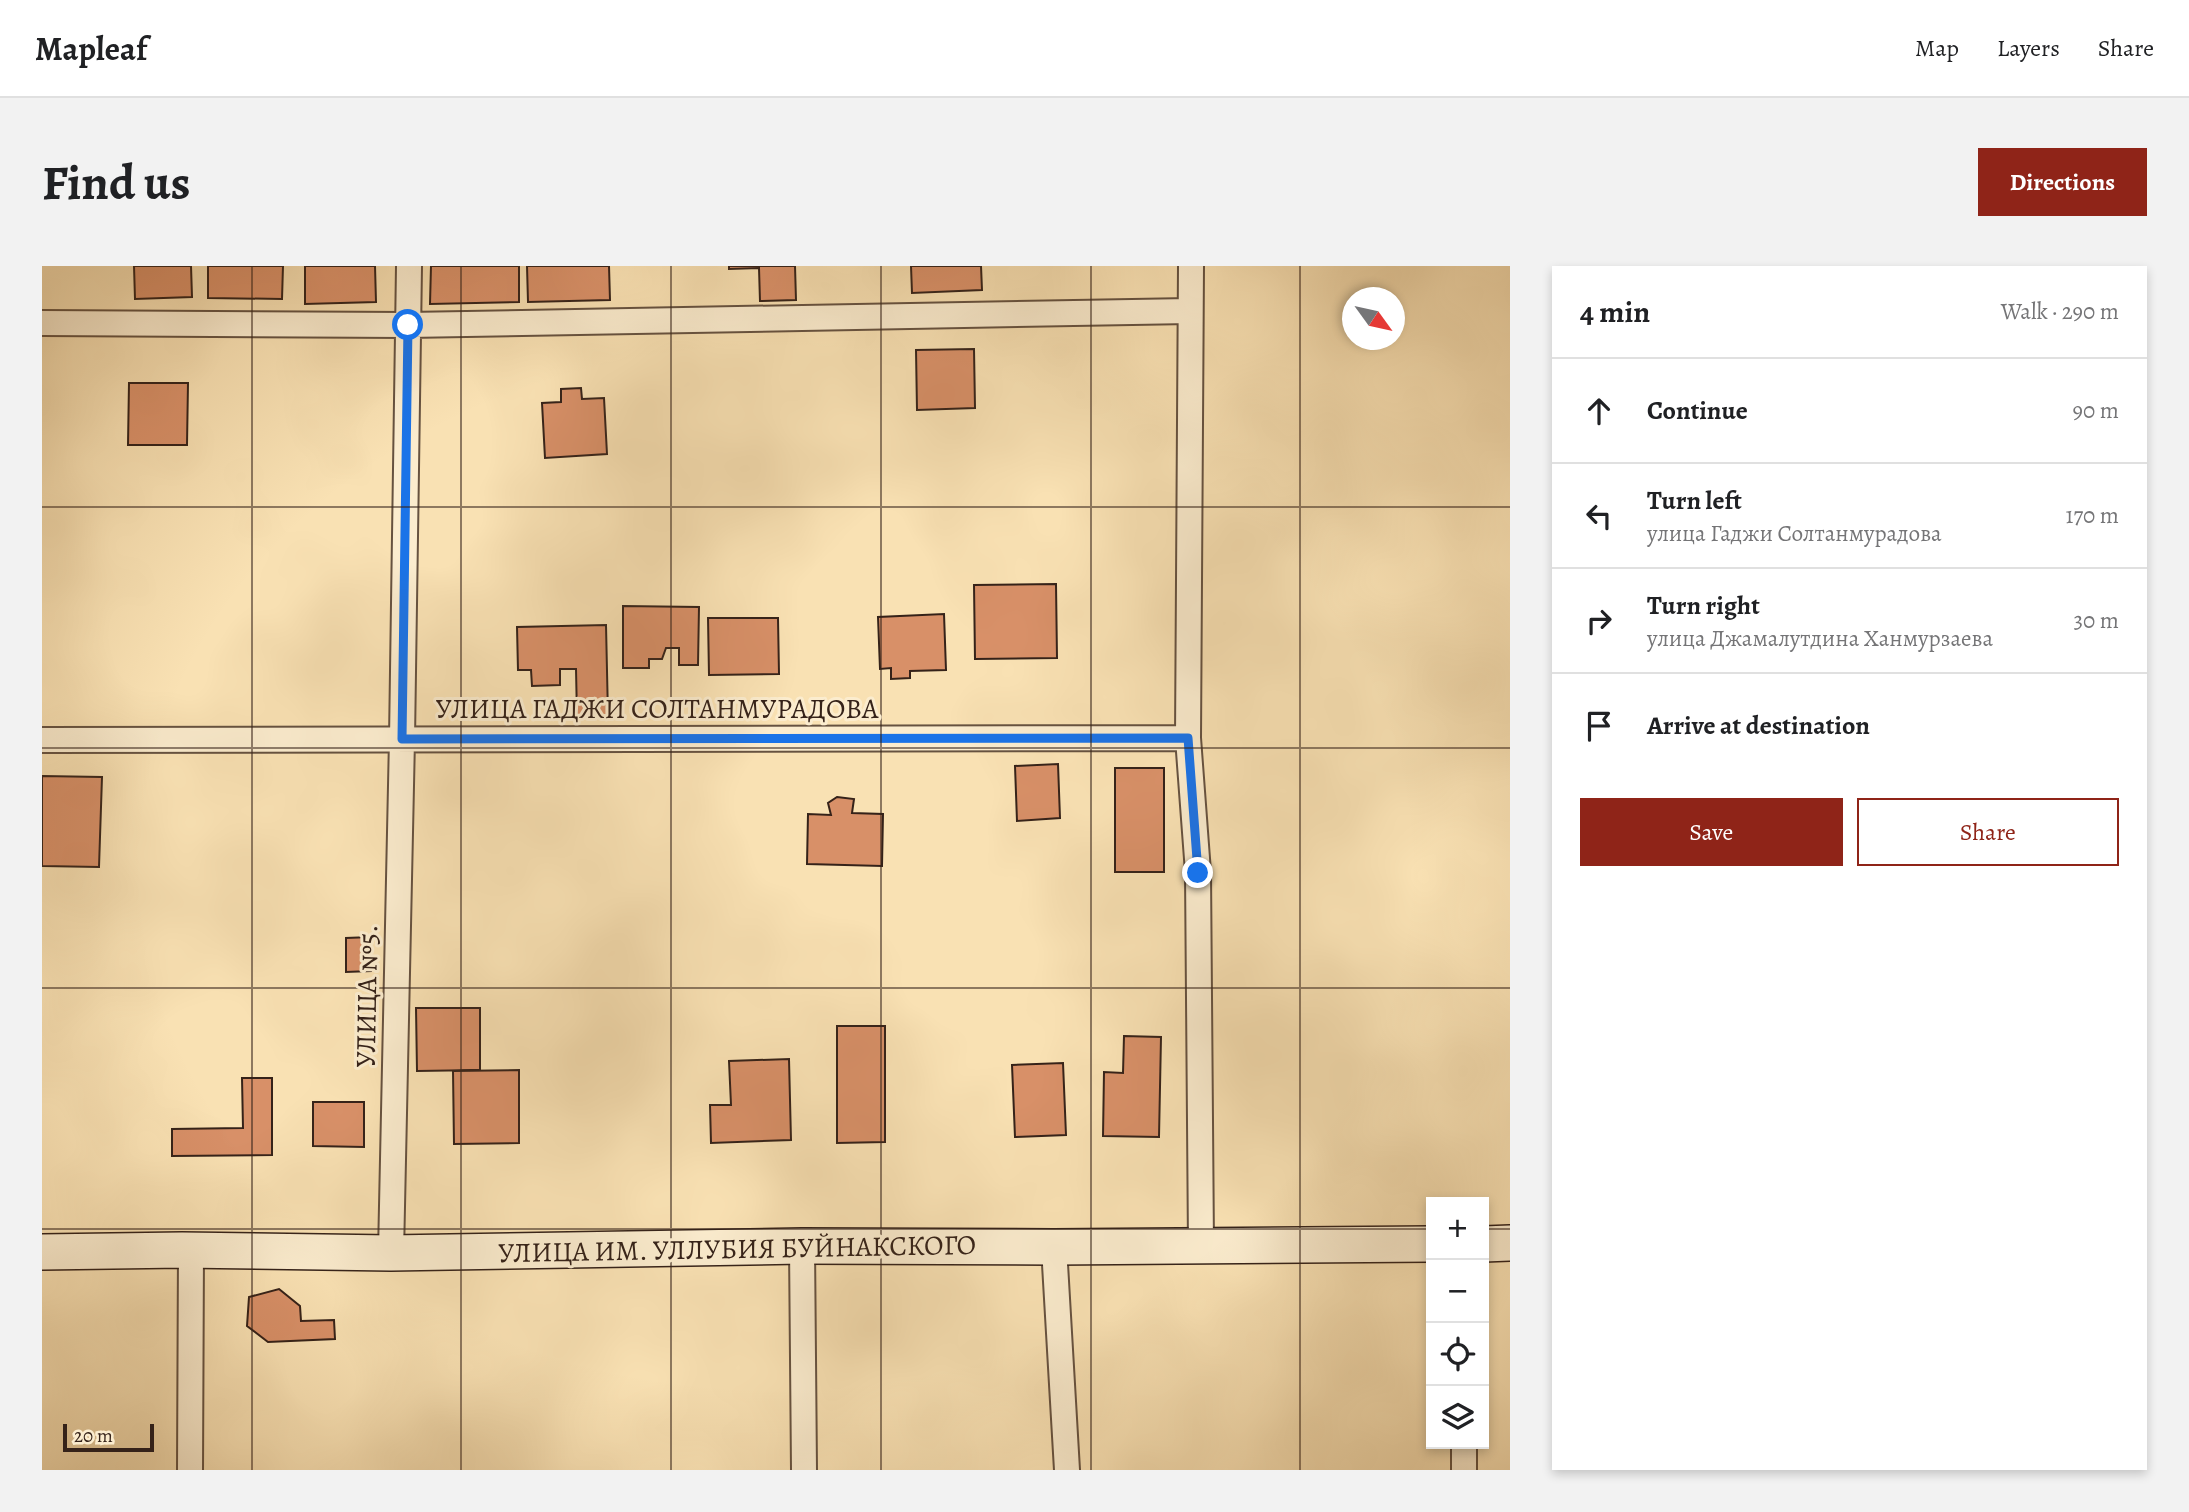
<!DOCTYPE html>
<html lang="en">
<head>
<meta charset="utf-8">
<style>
  :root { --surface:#fff; --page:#f2f2f2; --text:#202124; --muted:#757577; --line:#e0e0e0; --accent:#8f2418 }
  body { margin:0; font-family:Alegreya,serif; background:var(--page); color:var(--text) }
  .controls { position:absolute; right:21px; bottom:21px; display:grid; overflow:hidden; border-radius:0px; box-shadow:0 4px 10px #0003 }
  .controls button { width:63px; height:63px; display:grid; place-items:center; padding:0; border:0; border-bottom:2px solid var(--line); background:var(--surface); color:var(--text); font:35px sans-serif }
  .compass { position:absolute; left:1300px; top:21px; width:63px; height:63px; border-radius:50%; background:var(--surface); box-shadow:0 4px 10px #0003; rotate:123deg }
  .scale { position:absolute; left:21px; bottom:18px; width:91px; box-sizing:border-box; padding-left:7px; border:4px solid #352219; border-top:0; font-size:19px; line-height:24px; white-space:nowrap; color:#352219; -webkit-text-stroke:5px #fbecce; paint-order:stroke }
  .stop { position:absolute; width:21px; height:21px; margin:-16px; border:5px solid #1a73e8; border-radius:50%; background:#fff }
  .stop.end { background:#1a73e8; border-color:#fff; box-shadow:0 2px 7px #0008 }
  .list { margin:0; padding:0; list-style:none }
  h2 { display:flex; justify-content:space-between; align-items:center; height:91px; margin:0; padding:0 28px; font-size:30px }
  h2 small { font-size:23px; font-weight:400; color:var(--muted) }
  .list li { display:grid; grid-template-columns:46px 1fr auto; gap:21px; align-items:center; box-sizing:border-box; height:105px; padding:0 28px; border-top:2px solid var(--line) }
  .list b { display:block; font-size:26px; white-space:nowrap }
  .list p { margin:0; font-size:23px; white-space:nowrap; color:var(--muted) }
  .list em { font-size:23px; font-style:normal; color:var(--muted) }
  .actions { display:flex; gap:14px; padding:21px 28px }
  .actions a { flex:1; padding:16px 0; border:2px solid var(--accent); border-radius:0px; text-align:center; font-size:24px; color:var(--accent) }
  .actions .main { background:var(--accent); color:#fff }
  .icon { flex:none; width:38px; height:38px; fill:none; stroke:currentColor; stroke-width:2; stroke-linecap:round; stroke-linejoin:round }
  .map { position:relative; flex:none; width:1468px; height:1204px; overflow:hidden; border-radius:0px }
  header { display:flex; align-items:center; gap:42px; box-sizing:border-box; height:98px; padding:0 35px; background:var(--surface); border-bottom:2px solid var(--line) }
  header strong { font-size:33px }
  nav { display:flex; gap:38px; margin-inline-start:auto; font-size:24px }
  .intro { display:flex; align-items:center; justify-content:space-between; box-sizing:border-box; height:168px; padding:0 42px }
  h1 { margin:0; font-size:49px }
  .button { padding:18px 32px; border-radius:0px; background:var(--accent); color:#fff; font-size:24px; font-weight:700 }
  main { display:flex; gap:42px; padding:0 42px }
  aside { flex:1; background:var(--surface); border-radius:0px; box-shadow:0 4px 10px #0003 }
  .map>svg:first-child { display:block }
  .building { fill:#d89068; stroke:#352219; stroke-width:2 }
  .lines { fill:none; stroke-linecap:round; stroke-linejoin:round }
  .street-casing { stroke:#665240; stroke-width:28 }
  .secondary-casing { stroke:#352219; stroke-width:38 }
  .street { stroke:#fbecce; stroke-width:24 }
  .secondary { stroke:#fbecce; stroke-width:35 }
  .route { stroke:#1a73e8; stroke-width:9 }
  .grid { fill:none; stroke:#352219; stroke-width:2; stroke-opacity:0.55 }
  .labels { text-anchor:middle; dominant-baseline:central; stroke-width:6; stroke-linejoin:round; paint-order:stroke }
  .street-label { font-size:28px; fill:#352219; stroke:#fbecce }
</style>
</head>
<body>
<header>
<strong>Mapleaf</strong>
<nav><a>Map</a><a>Layers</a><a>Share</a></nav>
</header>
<div class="intro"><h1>Find us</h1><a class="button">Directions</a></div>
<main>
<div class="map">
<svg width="1468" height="1204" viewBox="0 0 1468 1204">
  <rect width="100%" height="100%" fill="#f9e1b3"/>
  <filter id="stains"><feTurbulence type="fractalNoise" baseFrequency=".00286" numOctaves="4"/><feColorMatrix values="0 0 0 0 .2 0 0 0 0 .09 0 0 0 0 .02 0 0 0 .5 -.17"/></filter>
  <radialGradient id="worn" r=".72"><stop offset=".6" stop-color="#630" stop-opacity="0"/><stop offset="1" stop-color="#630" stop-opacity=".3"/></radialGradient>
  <!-- building -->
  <path class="building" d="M92,0h57l1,31 -57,2z
    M166,0h75l-1,33 -74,-1z
    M263,0h70l1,36 -71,2z
    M389,0h88v36l-89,2z
    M485,0h82l1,34 -82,2z
    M687,0h66l1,34 -36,1 -1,-33 -30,1z
    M869,0h70l1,24 -70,3z
    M932,83l1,59 -58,2 -1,-60z
    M87,117h59l-1,62h-59z
    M539,122l1,11 22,-1 3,56 -62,4 -3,-55 19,-1v-13z
    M1014,318l1,74 -82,1 -1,-74z
    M581,340l76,1 -1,58h-19v-17h-13l-4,11h-13v9h-26z
    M902,348l2,56 -36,1v7l-19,1v-11l-11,1 -2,-52z
    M666,352h70l1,56 -70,1z
    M564,359l2,91 -31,1 -1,-48h-16v16l-28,1 -1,-16h-13l-1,-43z
    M1016,498l2,54 -43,3 -2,-55z
    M1073,502h49v104h-49z
    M0,510l60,1 -3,90 -57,-1z
    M795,531l17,2 -2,14 31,1 -1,52 -75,-2 1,-50 23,1 -3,-12z
    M329,671v34l-25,1v-34z
    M374,742h64v62l-63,1z
    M795,760h48v116l-48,1z
    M1082,770l37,1 -2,100 -56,-1 1,-64 19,1z
    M747,793l2,81 -80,3 -1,-38h21l-2,-44z
    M1021,797l3,72 -51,2 -3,-72z
    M477,804v73l-65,1 -1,-73z
    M200,812h30v77l-100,1v-27l71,-1z
    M271,836h51v45l-51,-1z
    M237,1023l21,17 1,15 33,-1 1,19 -67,3 -21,-16 2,-29z"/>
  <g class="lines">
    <!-- street casing -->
    <g class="street-casing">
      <path id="street" d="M1149,0l-3,472 10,134 3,374
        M0,57l366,2 782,-14
        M0,474l1146,-2
        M760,980l2,224
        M1012,981l13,223
        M349,987l11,-514 7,-473
        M1422,1178v26
        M148,1204l1,-220"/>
    </g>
    <!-- secondary casing -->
    <g class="secondary-casing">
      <path id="secondary" d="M1442,978l26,-1
        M0,986l140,-2 209,3 411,-7 252,1 377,-3"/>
    </g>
    <!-- street -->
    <use href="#street" class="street"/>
    <!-- secondary -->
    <use href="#secondary" class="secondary"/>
  </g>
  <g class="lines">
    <!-- route -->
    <path class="route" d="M366,59l-6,414 786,-1 10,135"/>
  </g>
  <!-- grid -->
  <path class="grid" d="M210,0v1204M419,0v1204M629,0v1204M839,0v1204M1049,0v1204M1258,0v1204M0,241h1468M0,482h1468M0,722h1468M0,963h1389M1442,963h26"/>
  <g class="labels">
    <!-- street labels -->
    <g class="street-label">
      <text x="615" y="443">УЛИЦА ГАДЖИ СОЛТАНМУРАДОВА</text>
      <text transform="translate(325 730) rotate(-89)">УЛИЦА №5.</text>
      <text transform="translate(695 983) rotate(-1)">УЛИЦА ИМ. УЛЛУБИЯ БУЙНАКСКОГО</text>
    </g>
  </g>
  <rect width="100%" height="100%" filter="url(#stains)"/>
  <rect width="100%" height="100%" fill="url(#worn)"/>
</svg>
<div class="controls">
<button>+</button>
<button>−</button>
<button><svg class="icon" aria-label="locate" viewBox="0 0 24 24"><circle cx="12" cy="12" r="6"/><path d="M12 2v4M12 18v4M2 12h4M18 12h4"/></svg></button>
<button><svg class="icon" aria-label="layers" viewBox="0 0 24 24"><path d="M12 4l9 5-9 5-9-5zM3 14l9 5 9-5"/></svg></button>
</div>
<svg class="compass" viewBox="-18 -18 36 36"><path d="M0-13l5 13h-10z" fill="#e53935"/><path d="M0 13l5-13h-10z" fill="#757577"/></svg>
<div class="scale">20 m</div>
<div class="stop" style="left:366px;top:59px"></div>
<div class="stop end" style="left:1156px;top:607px"></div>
</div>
<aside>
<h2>4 min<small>Walk · 290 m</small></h2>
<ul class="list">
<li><svg class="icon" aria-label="ahead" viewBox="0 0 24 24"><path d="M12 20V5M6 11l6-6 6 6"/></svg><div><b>Continue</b></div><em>90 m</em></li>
<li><svg class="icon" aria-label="left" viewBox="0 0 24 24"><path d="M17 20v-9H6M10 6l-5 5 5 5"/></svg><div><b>Turn left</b><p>улица Гаджи Солтанмурадова</p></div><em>170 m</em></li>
<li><svg class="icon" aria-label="right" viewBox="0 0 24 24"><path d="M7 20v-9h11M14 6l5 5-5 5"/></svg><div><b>Turn right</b><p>улица Джамалутдина Ханмурзаева</p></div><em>30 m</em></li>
<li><svg class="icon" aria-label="arrive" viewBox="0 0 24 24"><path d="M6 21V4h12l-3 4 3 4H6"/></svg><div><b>Arrive at destination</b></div></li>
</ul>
<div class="actions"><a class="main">Save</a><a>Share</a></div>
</aside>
</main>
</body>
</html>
